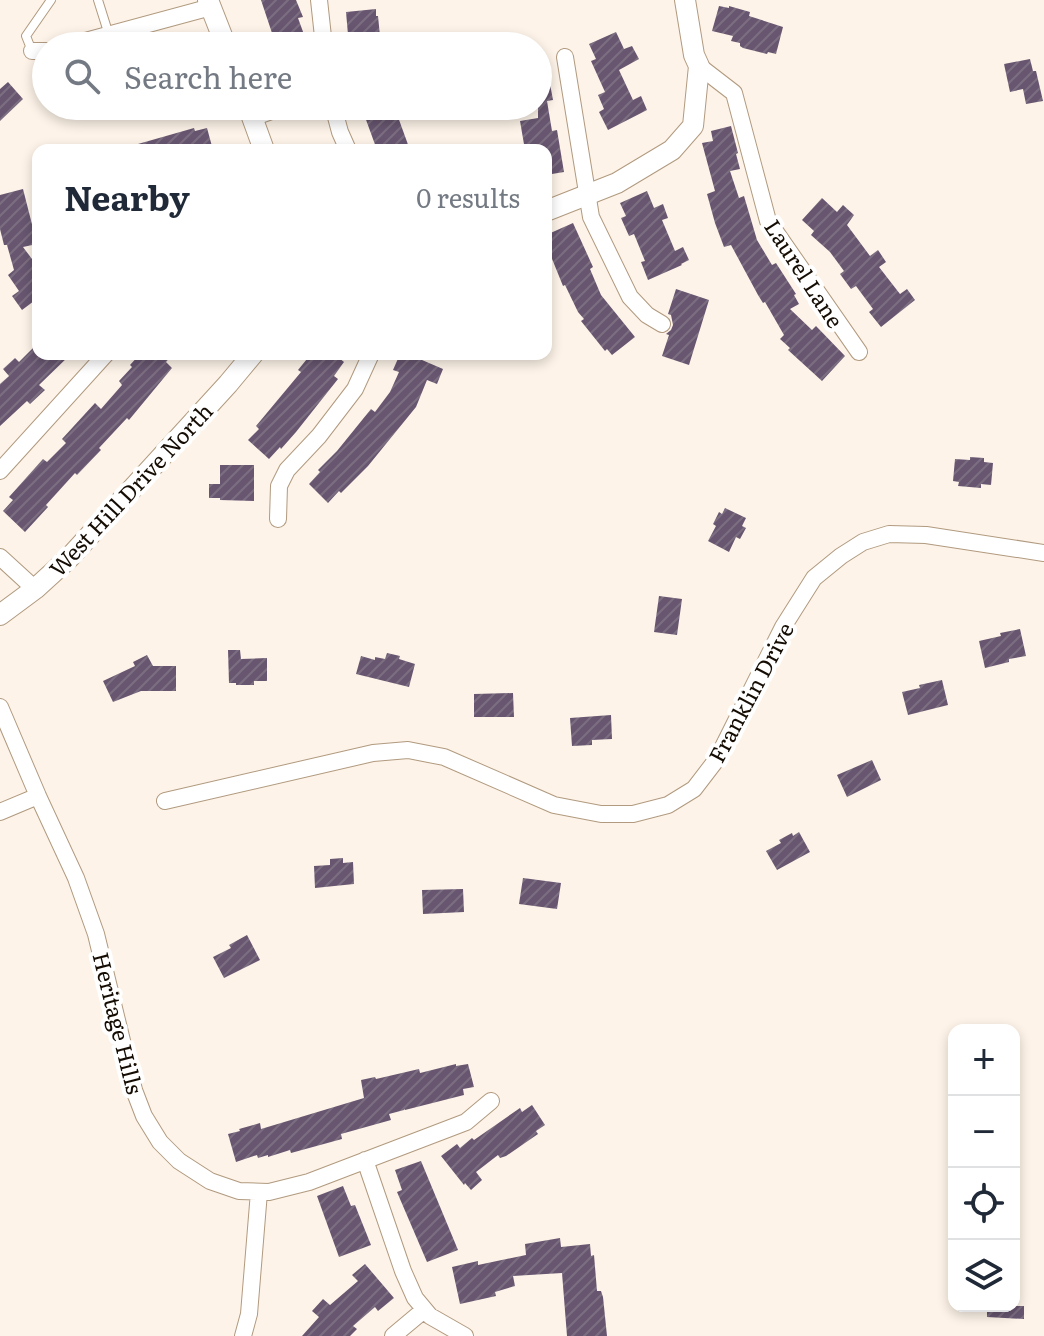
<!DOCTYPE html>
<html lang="en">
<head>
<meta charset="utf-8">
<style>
  :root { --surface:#fff; --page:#f6f6f7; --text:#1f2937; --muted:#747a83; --line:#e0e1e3 }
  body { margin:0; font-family:Literata,serif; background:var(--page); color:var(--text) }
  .controls { position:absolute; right:24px; bottom:24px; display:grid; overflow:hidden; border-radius:16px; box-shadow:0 4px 12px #0003 }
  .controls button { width:72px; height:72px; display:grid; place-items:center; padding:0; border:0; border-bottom:2px solid var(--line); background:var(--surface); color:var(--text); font:40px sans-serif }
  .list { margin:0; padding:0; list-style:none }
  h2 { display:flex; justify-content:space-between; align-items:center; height:104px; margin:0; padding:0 32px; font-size:34px }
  h2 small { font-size:26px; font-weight:400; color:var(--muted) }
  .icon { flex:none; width:44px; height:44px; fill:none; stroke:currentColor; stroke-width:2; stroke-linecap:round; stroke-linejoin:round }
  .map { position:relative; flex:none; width:1044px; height:1336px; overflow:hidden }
  .search { position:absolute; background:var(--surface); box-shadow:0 4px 12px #0003; left:32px; top:32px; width:520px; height:88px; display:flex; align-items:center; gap:20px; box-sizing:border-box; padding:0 28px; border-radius:44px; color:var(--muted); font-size:30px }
  .panel { position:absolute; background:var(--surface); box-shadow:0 4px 12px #0003; left:32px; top:144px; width:520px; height:216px; border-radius:16px }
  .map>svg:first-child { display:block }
  .building { fill:url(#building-hatch) }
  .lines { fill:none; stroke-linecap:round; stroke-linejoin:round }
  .service-casing { stroke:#b19a7f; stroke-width:10 }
  .minor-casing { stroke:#b19a7f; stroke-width:18 }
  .tertiary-casing { stroke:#b19a7f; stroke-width:22 }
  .service { stroke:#fff; stroke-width:8 }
  .minor { stroke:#fff; stroke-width:16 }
  .tertiary { stroke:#fff; stroke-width:20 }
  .labels { text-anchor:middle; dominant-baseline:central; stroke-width:8; stroke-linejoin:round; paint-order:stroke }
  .street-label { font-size:22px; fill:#150d04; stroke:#fff }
</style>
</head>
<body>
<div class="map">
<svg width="1044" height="1336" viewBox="0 0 1044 1336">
  <defs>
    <pattern id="building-hatch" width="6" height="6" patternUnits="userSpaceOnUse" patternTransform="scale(2)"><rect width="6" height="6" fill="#685670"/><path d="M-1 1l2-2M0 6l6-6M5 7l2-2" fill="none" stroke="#7c6e81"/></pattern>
  </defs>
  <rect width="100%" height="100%" fill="#fdf3e8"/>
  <!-- building -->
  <path class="building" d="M261,0h35l7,17 -5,1 8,22 -17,6h-9l-3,-8 -3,1z
    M719,6l10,2v-2l21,6 -1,4 34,11 -7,27 -8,-2 -1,2 -24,-6 -3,-2v-3l-9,-2 2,-5 -21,-5z
    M376,9v7h2l3,30h-32l-3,-34z
    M616,32l8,17 8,-3 7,13 -20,11 14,30 8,-4 6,14 -39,20 -9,-18 5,-3 -6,-14 7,-3 -14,-31 5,-2 -7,-15z
    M538,57h7l8,43 -6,1 5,30 5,-1 7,42 -18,3v-25h-21l-5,-29 18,-3z
    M1030,59l3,12h3l7,30 -17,3 -3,-15 -13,3 -6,-28z
    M8,82l15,17 -23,22v-32z
    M361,106h33l16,44h-33z
    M731,126l7,27 -2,1 4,15 -10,2 9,27 5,-2 13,44 15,25 4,-2 20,31 -2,1 5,9 -9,5 22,21 4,-4 29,30 -23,25 -34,-31 2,-2 -10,-9 4,-4 -19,-33 -2,1 -5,-8 -27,-50 -7,2 -9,-24 -8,-29 8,-3 -13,-48 11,-2 -2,-10z
    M194,128l1,3 12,-3 6,22h-82v-4z
    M23,189l14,55 -14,3 15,20v31l-16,12 -10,-14 7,-5 -11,-16 6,-5 -7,-25h-3l-4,-16v-34z
    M647,191l7,17 9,-4 5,14 -6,2 13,31 8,-4 6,13 -8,4 1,1 -34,15 -7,-18 4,-1 -11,-27 -5,2 -8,-18 5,-2 -6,-13z
    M822,198l15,14 6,-7 11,10 -7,10 23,31 8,-6 8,12 -7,5 21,27 7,-5 8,11 -34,27 -12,-15 4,-3 -17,-23 -5,3 -11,-15 4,-3 -14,-19 -19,-17 3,-4 -12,-11z
    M573,223l20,44 -3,2 11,26 34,42 -23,18 -5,-6 -2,2 -24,-30 3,-2 -6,-7 -13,-27 -2,1 -17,-42v-9z
    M676,289l33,11 -20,65 -27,-9 7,-21 -3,-1 5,-4 2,-5 -2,-10 -3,-1z
    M38,343v11h33l-32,31 6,5 -15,14 -3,-3 -27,25v-42l9,-8 -6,-7 12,-11 4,4z
    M140,354h33l-7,8 6,6 -43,52 -2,-2 -28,30 2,2 -24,25 -2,-2 -29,32 2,2 -23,25 -22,-21 10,-11 -4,-3 34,-38 4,3 19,-19 -4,-4 33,-36 6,6 21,-24 -3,-4 13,-14 -2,-2z
    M311,354h23l10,8 -10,14 4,3 -42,53 -15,17 -1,-2 -11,12 -21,-19 11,-11 -3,-3 45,-54 -3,-2z
    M400,354h8l35,15 -6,15 -10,-4 -11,27 -48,59 -27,27 -2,-2 -11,12 -19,-19 11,-12 -2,-2 19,-19 34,-42 4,3 15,-20 9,-20 -6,-2z
    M970,457l14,1v4l9,1 -2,22 -10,-1v4l-23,-2 1,-4 -6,-1 2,-22 15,1z
    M220,465h34v36l-34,-1v-2h-11v-14h11z
    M725,508l21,10 -4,8 4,2 -6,11 -4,-2 -7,15 -21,-11 8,-15 -3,-2 6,-12 3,2z
    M659,596l23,3 -5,36 -23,-3z
    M1020,629l6,27 -17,3v3l-24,6 -6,-27 22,-5 -1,-3z
    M228,650h12l1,9 26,-1v23h-13v4h-18v-2h-7z
    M387,653l13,3 -1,3 16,5 -6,23 -53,-13 5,-18 14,4v-3l10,2z
    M147,655l6,11h23v25h-35l-28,11 -10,-21 32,-15 -2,-4z
    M942,680l6,25 -40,10 -6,-23 18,-4 -1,-3z
    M513,693l1,24h-40v-23z
    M611,715l1,24 -20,1v5l-20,1 -2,-28z
    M872,760l9,20 -34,17 -10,-22z
    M799,832l11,20 -33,18 -11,-19 15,-8 -2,-3 13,-7 1,3z
    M343,858v5l10,-1 1,22 -39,4 -1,-22 16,-1v-6z
    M523,878l38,5 -4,26 -38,-5z
    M463,889l1,23 -41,2 -1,-24z
    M247,935l13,25 -36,18 -11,-21 18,-9 -2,-3z
    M456,1064v2l12,-2 6,23 -11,2 1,6 -59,15 -1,-1v1l-15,4 2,6 -50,14 1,5 -51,14 -1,-3 -22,7v-2l-10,3 -1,-3 -21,7 -8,-28 12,-3 -1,-2 21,-6 1,6 103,-31 -3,-18 14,-3 1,2 43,-10 1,4z
    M532,1105l13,20 -9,6 2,3 -32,22 -6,2 -2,-3 -22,17 6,8 -11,10 -6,-7 -1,2 -23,-29 16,-12 3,4 12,-10 2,2 46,-32 2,4z
    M421,1161l37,89 -31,12 -30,-70 5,-2 -7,-20z
    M343,1186l8,20 4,-1 16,40 -32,12 -22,-61z
    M560,1238l1,9 29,-3 1,12 3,-1 3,36h4l2,6 4,39h-40l-5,-63 -49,3 2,10 -20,6 1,4 -36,8 -8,-37 26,-6v4l48,-10 -1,-11z
    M365,1264l29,34 -16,13 -3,-4 -22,19 4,3 -7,7h-48l17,-19 -7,-6 11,-12 7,6 28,-24 -6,-6z
    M987,1306h37v13l-37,-2z"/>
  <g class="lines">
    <!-- service casing -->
    <g class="service-casing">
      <path id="service" d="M98,0l11,35
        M32,51l-6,-15 25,-36"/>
    </g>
    <!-- minor casing -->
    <g class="minor-casing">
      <path id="minor" d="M319,0l5,46
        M67,46l144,-39
        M32,51h14
        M565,57l26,160 39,80 17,18 15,9
        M699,66l35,27 34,128 91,131
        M333,106l7,26 8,18
        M252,118l33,-12
        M0,471l106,-117
        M278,519l1,-33 8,-16 32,-34 36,-47 16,-35
        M0,557l35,32
        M0,707l38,89 38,82 20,56 38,156 10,26 16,26 19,19 31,20 29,10 30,1 40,-10 157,-60 25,-21
        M165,801l208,-48 35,-3 36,7 110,48 47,9h32l35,-9 26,-16 23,-30 66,-132 31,-49 27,-22 22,-14 26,-8 37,1 118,18
        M0,812l38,-16
        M365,1160l38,111 12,27 15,18 35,20
        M243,1336l6,-22 10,-122
        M393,1336l31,-26"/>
    </g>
    <!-- tertiary casing -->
    <g class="tertiary-casing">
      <path id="tertiary" d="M208,0l18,46
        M248,106l16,44
        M546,211l71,-28 55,-33 21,-24 6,-60 -5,-11 -9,-55
        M0,615l35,-26 34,-31 159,-174 25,-30"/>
    </g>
    <!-- service -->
    <use href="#service" class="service"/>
    <!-- minor -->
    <use href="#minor" class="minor"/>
    <!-- tertiary -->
    <use href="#tertiary" class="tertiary"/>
  </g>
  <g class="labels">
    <!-- street labels -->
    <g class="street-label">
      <text transform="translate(805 273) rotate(57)">Laurel Lane</text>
      <text transform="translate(130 489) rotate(-47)">West Hill Drive North</text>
      <text transform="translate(750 692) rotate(-62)">Franklin Drive</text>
      <text transform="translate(119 1023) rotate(76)">Heritage Hills</text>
    </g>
  </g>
</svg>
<div class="controls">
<button>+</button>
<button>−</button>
<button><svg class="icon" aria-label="locate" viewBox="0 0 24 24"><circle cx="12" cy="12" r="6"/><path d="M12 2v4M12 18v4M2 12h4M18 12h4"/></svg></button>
<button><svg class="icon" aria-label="layers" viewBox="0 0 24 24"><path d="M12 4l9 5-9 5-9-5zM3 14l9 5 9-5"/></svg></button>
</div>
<div class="search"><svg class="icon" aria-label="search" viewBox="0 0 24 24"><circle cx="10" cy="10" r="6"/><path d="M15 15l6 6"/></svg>Search here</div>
<section class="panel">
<h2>Nearby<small>0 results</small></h2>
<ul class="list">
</ul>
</section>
</div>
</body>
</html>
